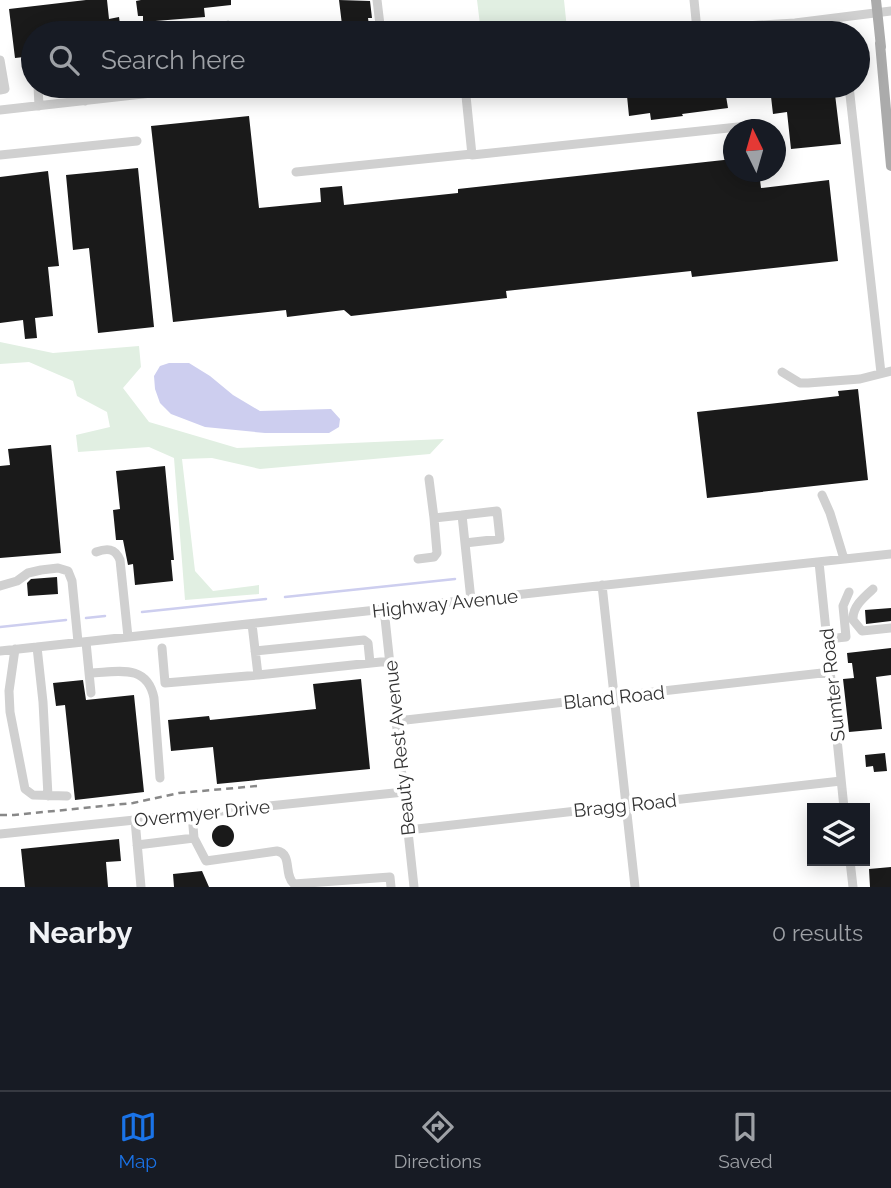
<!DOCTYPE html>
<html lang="en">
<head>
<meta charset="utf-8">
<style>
  :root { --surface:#171b24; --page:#20242c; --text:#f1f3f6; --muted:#9ea1a6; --line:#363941; --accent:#1a73e8 }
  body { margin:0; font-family:Raleway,sans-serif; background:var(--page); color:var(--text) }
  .controls { position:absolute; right:21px; bottom:21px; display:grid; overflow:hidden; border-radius:0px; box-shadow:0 4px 18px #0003 }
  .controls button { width:63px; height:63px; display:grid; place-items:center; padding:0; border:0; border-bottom:2px solid var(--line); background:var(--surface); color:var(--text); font:35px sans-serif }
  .compass { position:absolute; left:723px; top:119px; width:63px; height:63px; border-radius:50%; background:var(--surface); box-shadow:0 4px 18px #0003; rotate:355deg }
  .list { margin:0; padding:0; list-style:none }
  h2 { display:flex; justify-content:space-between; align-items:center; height:91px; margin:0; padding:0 28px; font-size:30px }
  h2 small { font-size:23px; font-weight:400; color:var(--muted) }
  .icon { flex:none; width:38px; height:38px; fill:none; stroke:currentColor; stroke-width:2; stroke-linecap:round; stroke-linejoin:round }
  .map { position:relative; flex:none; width:891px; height:887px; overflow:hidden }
  .search { position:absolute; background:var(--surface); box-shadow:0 4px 18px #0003; left:21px; right:21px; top:21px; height:77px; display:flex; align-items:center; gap:18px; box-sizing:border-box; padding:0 24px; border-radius:38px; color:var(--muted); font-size:26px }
  .sheet { height:203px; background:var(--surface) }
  nav { display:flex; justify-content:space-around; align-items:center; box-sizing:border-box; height:98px; border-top:2px solid var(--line); background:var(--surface); font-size:19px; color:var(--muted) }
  nav a { display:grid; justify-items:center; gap:4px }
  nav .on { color:var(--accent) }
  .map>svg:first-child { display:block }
  .green { fill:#e1efe2 }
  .water { fill:#cdceef }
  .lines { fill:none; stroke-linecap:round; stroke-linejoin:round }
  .stream { stroke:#cdceef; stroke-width:2.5 }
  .building { fill:#1a1a1a }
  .minor { stroke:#d0d0d0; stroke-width:9 }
  .major { stroke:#ababab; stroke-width:10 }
  .rail { stroke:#888; stroke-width:2.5; stroke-dasharray:7 5; stroke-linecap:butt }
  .labels { text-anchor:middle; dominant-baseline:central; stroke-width:7; stroke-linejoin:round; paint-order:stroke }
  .street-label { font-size:19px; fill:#333; stroke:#fff }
</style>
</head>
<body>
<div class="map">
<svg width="891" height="887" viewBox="0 0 891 887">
  <rect width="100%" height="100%" fill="#fff"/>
  <!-- green -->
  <path class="green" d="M477,0h87l3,29 -14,4h-72z
    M0,342l53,11 86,-7 2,21 -18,21 26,34 88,26 207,-9 -14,15 -170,15 -48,-11 -30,1 13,112 18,20 46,-6v9l-74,6 -11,-142 -25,-11 -71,5 -2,-17 34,-8 -3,-15 -30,-16 -4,-15 -44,-19 -29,2z"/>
  <!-- water -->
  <path class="water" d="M169,363h20l21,13 23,19 27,16 71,-2 9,10 -1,8 -10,6h-64l-60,-6 -34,-13 -11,-11 -5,-14 -1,-13 6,-10z"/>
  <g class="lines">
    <!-- stream -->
    <path class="stream" d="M285,597l170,-18
      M142,612l124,-13
      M86,618l19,-2
      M0,627l66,-7"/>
  </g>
  <!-- building -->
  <path class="building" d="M86,0h21l2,19 10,-2 2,15 -88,1v23l-18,2 -6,-49z
    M141,0h90v5l-27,3 1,9 -62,5v-6h-5l-2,-15z
    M339,0l31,1 2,17h-4l2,15h-27z
    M626,86h208l7,58 -50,5 -4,-37 -14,2 -3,-26v2l-44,6 2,12 -46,6 1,2 -32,4 -1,-7 -21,3z
    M249,116l10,92 62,-6 -1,-14 22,-2 2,19 114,-12v-4l275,-30v13h26l2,16 68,-8 9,81 -146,16 -1,-6 -185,20 1,7 -156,18 -7,-6 -57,7 -1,-7 -113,12 -22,-196z
    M138,168l16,159 -56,6 -9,-85 -16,2 -7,-75z
    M48,171l11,95 -11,1 5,49 -18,2 2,20 -12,1 -2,-19 -23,3v-146z
    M858,389l10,91 -161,18 -10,-86 142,-16 -1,-5z
    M51,445l10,108 -61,5v-92l10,-1 -2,-16z
    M165,466l9,94h-3l2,21 -38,4 -2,-21 -5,1 -5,-25h-7l-3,-30 7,-1 -4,-38z
    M57,577l1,17 -30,2 -1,-13 4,-4z
    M891,608v13l-25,3 -1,-14z
    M891,648v27l-15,2 6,52 -33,3 -6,-53 11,-1 -2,-15h-4l-1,-10z
    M361,679l9,90 -153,15 -4,-37 -42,4 -3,-31 41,-4 1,4 106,-11 -3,-25z
    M83,680l3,20 48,-5 10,97 -69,8 -10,-95 -9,1 -3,-23z
    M885,753l2,18 -13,1 -1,-6 -7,1 -1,-12z
    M212 836a11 11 0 1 1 22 0a11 11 0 1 1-22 0Z
    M119,839l2,22 -15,1 2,25h-83l-4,-38z
    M891,867v20h-21l-1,-18z
    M202,871l7,16h-35l-1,-13z"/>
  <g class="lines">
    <!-- minor -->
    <path class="minor" d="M377,0l4,33
      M694,0l3,30
      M228,25l2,8
      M672,33l73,-7 50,-3 96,-12
      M0,60l5,29 -5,1
      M38,86l1,20
      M82,86l3,15
      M465,86l7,69 285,-30 1,5
      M849,86l32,287
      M0,110l214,-24
      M0,155l137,-14
      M296,172l176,-18
      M782,372l18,11h8l52,-4 31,-8
      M429,479l5,39 28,-3
      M822,495l8,18 14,46
      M465,543l35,-4 -3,-28 -35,4 9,85
      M96,552c11,-4 19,-4 24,8l8,77
      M418,559l16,-2 3,-4 -3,-35
      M819,562l25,246
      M602,585l33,302
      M0,586l17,-5 11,-8 13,-3 17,-2 10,3 4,10 6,61
      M873,589c-9,8 -21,18 -20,31l9,11 29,-3
      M384,609l30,278
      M827,639l19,-2 -3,-31 6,-14
      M86,642l5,51
      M37,647l6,55 5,94
      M162,648l3,35 93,-8 -6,-51
      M15,649l-6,42 1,21 15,77 8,6 34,1
      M0,651l891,-97
      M255,651l109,-11 4,3 2,20
      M90,673c27,-1 57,-10 64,25l6,80
      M258,675l132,-14
      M397,721l434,-49
      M192,814l2,24 12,23 71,-10c16,3 6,23 17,33l96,-7 1,10
      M135,820l6,67
      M408,830l433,-49
      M0,834l404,-42
      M137,845l57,-7
      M850,861l3,26"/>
    <!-- major -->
    <path class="major" d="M876,0l5,47
      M880,43l11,123"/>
    <!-- rail -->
    <path class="rail" d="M0,815h14l119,-12 46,-10 78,-7"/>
  </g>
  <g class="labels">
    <!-- street labels -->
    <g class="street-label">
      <text transform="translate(445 603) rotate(-6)">Highway Avenue</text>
      <text transform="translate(832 685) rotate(-96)">Sumter Road</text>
      <text transform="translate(614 697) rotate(-6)">Bland Road</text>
      <text transform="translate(399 748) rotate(-96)">Beauty Rest Avenue</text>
      <text transform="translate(625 805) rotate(-6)">Bragg Road</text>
      <text transform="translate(202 813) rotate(-6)">Overmyer Drive</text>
    </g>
  </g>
</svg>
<div class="controls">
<button><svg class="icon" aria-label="layers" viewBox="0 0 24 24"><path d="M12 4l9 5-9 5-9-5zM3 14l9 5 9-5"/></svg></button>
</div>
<svg class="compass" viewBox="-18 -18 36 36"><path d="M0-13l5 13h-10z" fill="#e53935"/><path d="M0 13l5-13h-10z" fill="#9ea1a6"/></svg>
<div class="search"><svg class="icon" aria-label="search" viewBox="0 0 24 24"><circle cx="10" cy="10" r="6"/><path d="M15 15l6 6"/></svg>Search here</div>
</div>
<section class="sheet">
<h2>Nearby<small>0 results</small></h2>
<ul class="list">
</ul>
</section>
<nav>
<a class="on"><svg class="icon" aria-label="map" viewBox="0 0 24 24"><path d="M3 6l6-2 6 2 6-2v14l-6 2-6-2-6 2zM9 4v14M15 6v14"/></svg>Map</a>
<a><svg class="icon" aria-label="directions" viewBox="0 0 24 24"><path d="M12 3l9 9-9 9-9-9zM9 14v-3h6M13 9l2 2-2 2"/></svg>Directions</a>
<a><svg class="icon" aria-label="saved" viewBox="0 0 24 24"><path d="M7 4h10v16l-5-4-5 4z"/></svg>Saved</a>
</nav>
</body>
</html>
